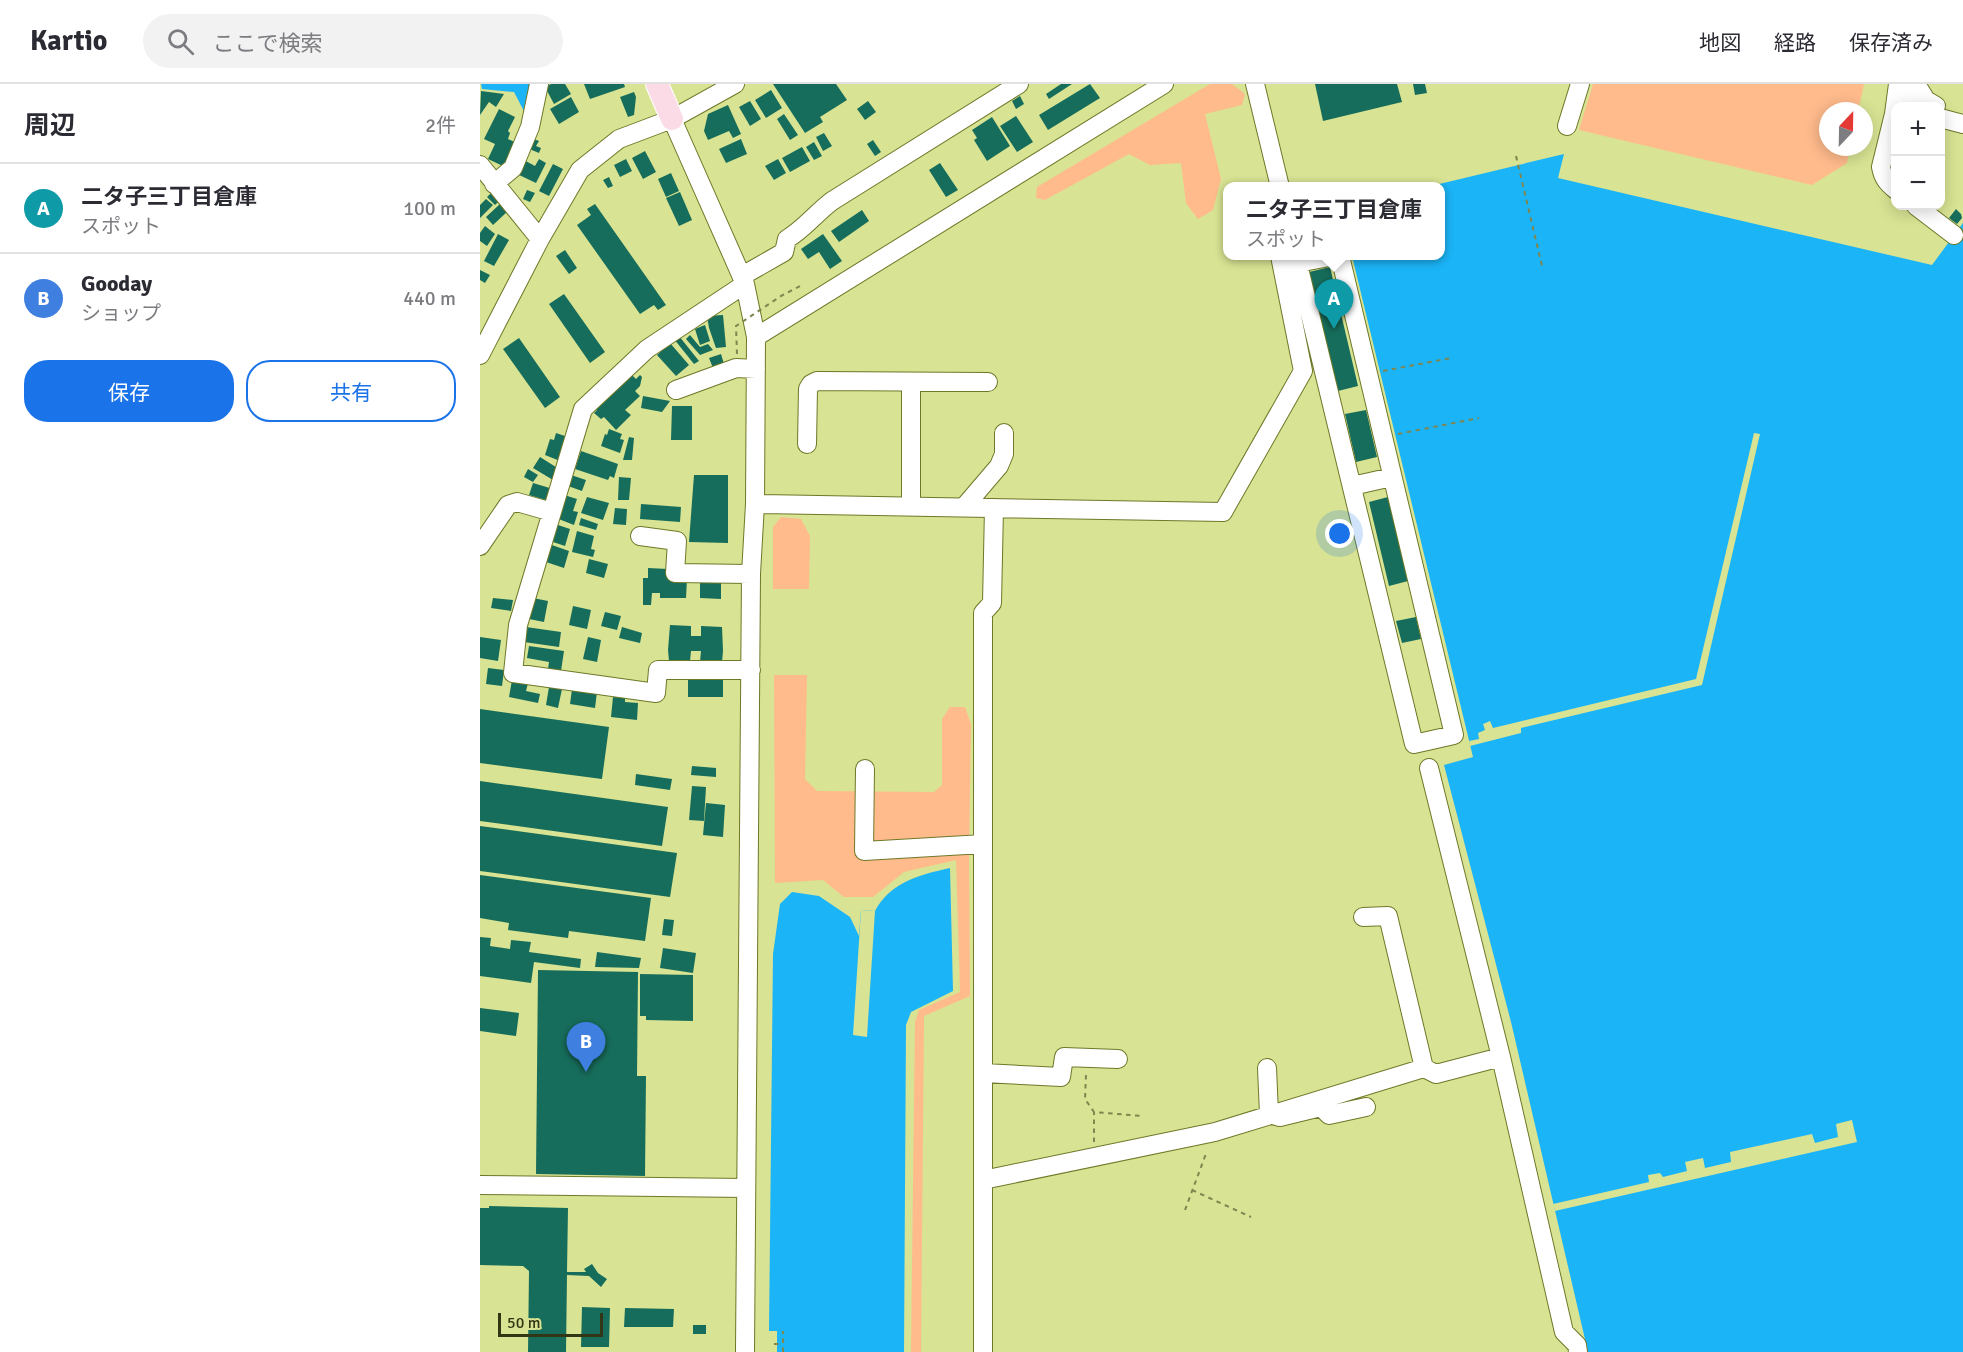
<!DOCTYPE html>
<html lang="ja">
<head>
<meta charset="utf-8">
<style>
  :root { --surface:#fff; --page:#f2f2f3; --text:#2b2b33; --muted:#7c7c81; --line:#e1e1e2; --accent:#1a73e8 }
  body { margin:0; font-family:Signika,"Noto Sans JP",sans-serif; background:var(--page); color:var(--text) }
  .controls { position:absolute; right:18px; top:18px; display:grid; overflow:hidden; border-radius:12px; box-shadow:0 3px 15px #0003 }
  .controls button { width:54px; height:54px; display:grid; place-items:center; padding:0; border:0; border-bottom:2px solid var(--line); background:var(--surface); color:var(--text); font:30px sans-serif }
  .compass { position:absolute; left:1339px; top:18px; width:54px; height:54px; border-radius:50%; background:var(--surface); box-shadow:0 3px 15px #0003; rotate:22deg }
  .scale { position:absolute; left:18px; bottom:15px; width:105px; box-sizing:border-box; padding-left:6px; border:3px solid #323615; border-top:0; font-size:16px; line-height:21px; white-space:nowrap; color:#323615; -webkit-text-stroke:4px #d8e393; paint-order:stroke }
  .you { position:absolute; left:860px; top:450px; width:21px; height:21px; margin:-15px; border:4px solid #fff; border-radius:50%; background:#1a73e8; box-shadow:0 0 0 9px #1a73e833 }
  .badge { display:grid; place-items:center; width:39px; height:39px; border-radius:50%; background:var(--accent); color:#fff; font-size:20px; font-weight:700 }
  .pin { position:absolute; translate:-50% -50px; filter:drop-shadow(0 2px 3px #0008) }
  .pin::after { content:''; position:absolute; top:32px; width:21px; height:18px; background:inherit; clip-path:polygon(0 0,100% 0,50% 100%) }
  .popup { position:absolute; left:743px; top:98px; width:222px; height:78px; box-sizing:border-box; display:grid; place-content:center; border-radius:12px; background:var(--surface); filter:drop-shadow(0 2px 4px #0005); font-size:20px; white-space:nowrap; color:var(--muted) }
  .popup b { font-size:22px; color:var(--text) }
  .popup::after { content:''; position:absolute; left:50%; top:100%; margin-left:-12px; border:12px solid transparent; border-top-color:var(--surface) }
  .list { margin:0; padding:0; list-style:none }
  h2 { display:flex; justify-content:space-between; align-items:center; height:78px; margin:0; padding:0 24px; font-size:26px }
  h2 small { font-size:20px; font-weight:400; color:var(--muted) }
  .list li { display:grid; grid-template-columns:39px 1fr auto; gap:18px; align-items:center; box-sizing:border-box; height:90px; padding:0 24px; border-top:2px solid var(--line) }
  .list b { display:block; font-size:22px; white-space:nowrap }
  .list p { margin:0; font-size:20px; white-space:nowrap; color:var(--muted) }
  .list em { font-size:20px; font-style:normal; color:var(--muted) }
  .actions { display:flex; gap:12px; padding:18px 24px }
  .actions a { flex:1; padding:14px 0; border:2px solid var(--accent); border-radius:24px; text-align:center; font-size:21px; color:var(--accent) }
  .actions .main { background:var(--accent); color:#fff }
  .icon { flex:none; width:33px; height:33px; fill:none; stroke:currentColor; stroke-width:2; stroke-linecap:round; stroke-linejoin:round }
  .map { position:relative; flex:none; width:1483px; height:1268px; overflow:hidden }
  header { display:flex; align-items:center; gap:36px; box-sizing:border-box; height:84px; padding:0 30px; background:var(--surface); border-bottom:2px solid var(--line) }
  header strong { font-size:28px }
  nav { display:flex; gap:33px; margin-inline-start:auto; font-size:21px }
  .search { width:420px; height:54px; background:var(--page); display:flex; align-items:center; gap:15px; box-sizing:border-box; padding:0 21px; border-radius:33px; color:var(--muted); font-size:22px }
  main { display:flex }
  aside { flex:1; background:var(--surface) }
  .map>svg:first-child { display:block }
  .green { fill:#ffbb8c }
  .water { fill:#1bb4f7 }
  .pier { fill:#d8e393 }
  .building { fill:#176d5b }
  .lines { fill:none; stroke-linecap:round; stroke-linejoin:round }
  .minor-casing { stroke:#6f7828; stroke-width:20 }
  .major-casing { stroke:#fff; stroke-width:24 }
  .path { stroke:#7f864f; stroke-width:2; stroke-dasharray:4.5 4.5; stroke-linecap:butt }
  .minor { stroke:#fff; stroke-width:18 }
  .major { stroke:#fbdce6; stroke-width:22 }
  .path-bridge { stroke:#7f864f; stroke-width:2; stroke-dasharray:4.5 4.5; stroke-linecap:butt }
</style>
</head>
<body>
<header>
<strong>Kartio</strong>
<div class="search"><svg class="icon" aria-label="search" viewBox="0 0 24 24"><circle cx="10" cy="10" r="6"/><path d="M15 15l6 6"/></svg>ここで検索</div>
<nav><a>地図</a><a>経路</a><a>保存済み</a></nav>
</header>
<main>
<aside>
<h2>周辺<small>2件</small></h2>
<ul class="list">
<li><span class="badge" style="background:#0f9aa8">A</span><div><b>二タ子三丁目倉庫</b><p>スポット</p></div><em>100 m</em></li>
<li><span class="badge" style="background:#3f7fe0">B</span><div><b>Gooday</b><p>ショップ</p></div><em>440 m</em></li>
</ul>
<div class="actions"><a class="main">保存</a><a>共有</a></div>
</aside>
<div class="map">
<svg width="1483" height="1268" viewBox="0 0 1483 1268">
  <rect width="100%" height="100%" fill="#d8e393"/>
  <!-- green -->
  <path class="green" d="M730,0h22l13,10 -3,11 -37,9 16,65 -8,31 -15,9 -12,-16 -5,-40 -31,2 -21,-11 -84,46 -9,-2 1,-11z
    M1113,0h271l-6,27h-30v36h22l-3,16 -35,22 -233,-55z
    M301,433l20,2 9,17 -1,53h-36v-62z
    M294,591h33l-2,104 12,12 117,1 8,-7v-66l8,-12h15l6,17 -2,131 1,141 -46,20 -3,336h-10l4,-330 4,-12 41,-18 -4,-132 -52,12 -31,25h-29l-21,-17 -48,3z"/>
  <!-- water -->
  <path class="water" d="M1,0h52l-6,33 -13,-25 -32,-3z
    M1084,70l-6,24 374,87 31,-42v1129h-375l-77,-330 -67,-257 29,-8 -121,-501h88v-69l-9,-1z
    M470,784l3,123 -42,21 -5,13 -2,327h-127v-21h-8l4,-377 7,-50 12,-12 27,4 31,21 9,19 2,-26 14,1c16,-29 44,-36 75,-43z"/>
  <!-- pier -->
  <path class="pier" d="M1274,349l6,1 -58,251 -181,43v5l-51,13 -1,-5 10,-2 -1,-6 7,-3 -2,-6 7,-3 3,7 203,-49z
    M381,826l14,1 -8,126 -14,-2z
    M1372,1036l5,22 -302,69 -2,-7 96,-22 -1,-7 12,-2 3,4 24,-6 -2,-9 18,-4 2,10 26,-6 -1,-10 82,-18 3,9 23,-6 -2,-13z"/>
  <!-- building -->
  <path class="building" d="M71,0h14l6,10 -17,10 -9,-17z
    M104,0h40l1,3 -35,12z
    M293,0h63l11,16 -27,17 3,5 -18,11z
    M581,0h11l-23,15 -3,-5z
    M610,0l10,14 -52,32 -9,-15z
    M835,0h82l5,18 -79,19z
    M933,0h12l2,9 -12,2z
    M291,6l11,18 -16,10 -11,-18z
    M1,7l23,3 -8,13 -7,-5 -9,13z
    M154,8l2,5 -2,18 -6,2 -8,-20z
    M540,12l4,8 -8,5 -4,-8z
    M91,13l8,15 -20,12 -9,-15z
    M270,17l11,18 -11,7 -11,-19z
    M388,17l8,11 -11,8 -8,-11z
    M248,21l13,29 -8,4 -4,-7 -21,9 -4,-9 4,-17z
    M19,25l16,8 -7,14 2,2 -2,6 9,4 -12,24 -17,-8 7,-15 -11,-5z
    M304,30l14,21 -8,5 -13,-21z
    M536,32l17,26 -16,10 -17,-26z
    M512,33l18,29 -23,15 -13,-21 3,-2 -5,-8z
    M344,49l8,13 -9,5 -7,-14z
    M51,54l8,3 -3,5 5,2 -2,5 -12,-5z
    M261,55l6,15 -21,9 -7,-14z
    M393,56l8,12 -6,4 -8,-12z
    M334,58l8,14 -8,4 -8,-13z
    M322,63l8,14 -20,11 -8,-14z
    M165,67l11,21 -13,7 -11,-21z
    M42,75l13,7 4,-7 7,4 -10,20 -21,-10z
    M146,75l6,12 -12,6 -6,-12z
    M298,75l8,14 -12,7 -9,-14z
    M460,79l18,27 -12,7 -17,-27z
    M73,80l10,5 -14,27 -10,-5z
    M191,89l8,18 -13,6 -8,-18z
    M129,93l4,9 -5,2 -5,-8z
    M47,106l8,3 -5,9 -7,-3z
    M12,108l8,8 -5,5 -8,-8z
    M200,108l12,28 -13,6 -13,-28z
    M6,115l7,6 -13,13v-13z
    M20,120l8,7 -15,14 -7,-8z
    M115,120l71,101 -8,5 -4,-5 -14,9 -63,-89 14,-10 -4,-6z
    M1476,125l5,5 1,4 -5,6 -8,-6z
    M382,126l7,11 -30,21 -8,-11z
    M5,142l10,8 -8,12 -7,-5v-8z
    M18,150l11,6 -15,26 -10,-5z
    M343,150l19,27 -12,8 -11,-17 -11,7 -7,-10z
    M85,166l12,18 -8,6 -13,-18z
    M850,183l28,119 -20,5 -29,-119z
    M0,186l10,5 -5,8 -5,-3z
    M84,210l41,58 -15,11 -41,-59z
    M243,231l3,32 -10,1 -7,-20 -2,-12z
    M225,241l5,16 -10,4 -5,-16z
    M210,251l10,12 8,-3 5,6 -13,5 -14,-16z
    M199,252l20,25 -5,3 -20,-25z
    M39,254l41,59 -15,11 -42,-59z
    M190,259l19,22 -13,11 -19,-21z
    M241,270l3,10 -11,4 -4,-10z
    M151,290l5,5 4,-4 2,2 -2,9 -5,5 5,5 -15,14 6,5 -15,15 -12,-13 -3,2 -7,-6 3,-3 -2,-2z
    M163,312l27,5 -8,11 -21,-4z
    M192,322h20v34h-21z
    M886,326l11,47 -21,5 -11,-48z
    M129,345l13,5 -2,5 4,1 -4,13 -19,-7 4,-12 2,1z
    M76,349l12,4 -8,24 -15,-6 5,-16 4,1z
    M149,353l5,1 -2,22h-9z
    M101,367l37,13 -4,14 -4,-2 -2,4 -33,-11z
    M60,373l19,12 -6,11 -20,-12z
    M48,385l10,6 -5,7 -9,-5z
    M91,391l15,5 -4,11 -14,-5z
    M214,391h34v68l-39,-1z
    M139,393l12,1 -2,22h-11z
    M53,399l20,6 -4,12 -20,-6z
    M84,411l13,4 -4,12 5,1 -4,13 -18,-7z
    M107,413l22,6 -6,17 -22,-7z
    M908,413l20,84 -19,5 -20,-84z
    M161,420l40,3 -1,15 -40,-3z
    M135,424l12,1 -1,16 -13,-1z
    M101,434l17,6 -2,6 -17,-5z
    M75,440l15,5 -5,17 -15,-5z
    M97,447l17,5 -3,13 4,1 -2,7 -21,-5z
    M69,460l20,7 -5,17 -21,-7z
    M109,475l19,5 -4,14 -18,-5z
    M168,484l20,1 -1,10h20l-1,19h-26v-5h-8l-1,12h-8v-27h5z
    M220,498h21v17l-21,-1z
    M13,514l20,2 -2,11 -20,-3z
    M53,514l15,3 -4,21 -15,-3z
    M93,522l18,4 -4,19 -18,-4z
    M125,528l16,4 -4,14 -16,-4z
    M936,533l5,22 -19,4 -6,-22z
    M190,541l21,1v10h10v-10l21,1 1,24 -1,11h-22l1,-11h-10l-1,10h-21l-1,-11z
    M46,543l35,5 -2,15 -35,-5z
    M142,543l20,6 -2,10 -21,-5z
    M0,553l21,3 -3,21 -18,-3z
    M108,553l13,3 -4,22 -14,-3z
    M49,562l35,5 -3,20 -13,-2 1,-7 -22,-4z
    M8,584l16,2 -2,16 -16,-2z
    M208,595h35v18h-35z
    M32,596l16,3 -2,8 14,3 -2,9 -29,-6z
    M69,603l13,2 -4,19 -12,-3z
    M92,605l25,3 -2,16 -25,-4z
    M133,613l12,1v4l13,1 -1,17 -26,-3z
    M0,625l129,18 -7,52 -122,-16z
    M212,682l24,2v9l-25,-2z
    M156,690l36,5 -2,11 -35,-5z
    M0,697l188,26 -6,39 -182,-25z
    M212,702l14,1 -2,34 -15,-1z
    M226,719l19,2 -2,32 -20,-2z
    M0,742l197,27 -7,44 -190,-26z
    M0,791l171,23 -6,43 -76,-10 -1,7 -60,-8 1,-7 -29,-5z
    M184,835l10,1 -2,16 -10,-1z
    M0,853l11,1 -1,8 20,3 1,-9 20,2 -2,10 52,7 -1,9 -46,-6 -3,21 -51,-7z
    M183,864l33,5 -3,20 -33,-5z
    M117,868l44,6 -2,10 -44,-1z
    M58,886l100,2 -1,104h9l-1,100 -109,-2z
    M160,890l53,1v46l-47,-1v-4h-6z
    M0,924l39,5 -3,23 -36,-5z
    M9,1122l79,2 -1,64h19l-2,-3 8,-5 6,9 9,6 -6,8 -12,-11 -22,-1 -1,77h-38l1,-81 -6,-5 -43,-1v-57h9z
    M102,1223l28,1 -1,39h-28z
    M145,1224l49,1 -1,18h-49z
    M213,1241h13v9h-13z"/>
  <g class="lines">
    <!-- minor casing -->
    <g class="minor-casing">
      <path id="minor" d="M775,0l25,103
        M1419,0l5,11 10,11
        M1436,0l10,16 10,6
        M1460,34l23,6
        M192,35l73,165 11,53 -1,167 -4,70 -6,778
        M1087,42l13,-42
        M0,81l60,74
        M14,100l19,-16 17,-41 9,-43
        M1416,106c-9,-7 -13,-12 -15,-23l13,-53 4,-30
        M1436,122l38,29
        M816,172l118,488 40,-9 -114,-479
        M818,179l36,-7
        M262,192l42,-24 3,-13c17,-10 29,-26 45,-38l187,-117
        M265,200l-98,65 -64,60 -65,216 -5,48 143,20 2,-23h93
        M276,253l408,-253
        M0,271l60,-116 40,-69 39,-31 53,-20 63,-35
        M431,298v124
        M196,306l60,-22 20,1
        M327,360l1,-55 3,-5 6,-3 171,1
        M872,402l40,-9
        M275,420l468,8 80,-141 -23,-115
        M484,423l35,-41 5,-12v-21
        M160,452l37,5 -2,32 76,1
        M0,462l28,-41 9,-3 35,10
        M949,684l72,289 63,275 13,13 1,7
        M385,685l-1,82 119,-7
        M787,984l2,46 11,3 41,-10 8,8 37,-8
        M944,984l12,6 65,-17
        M503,989l78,4 3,-20 54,2
        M503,1096l232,-48 209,-64 -36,-152 -25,1
        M0,1101l266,3
        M503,1268v-739l9,-10 2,-95"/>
    </g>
    <!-- major casing -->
    <g class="major-casing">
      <path id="major" d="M177,0l15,35"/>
    </g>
    <!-- path -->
    <path class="path" d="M1036,72l26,110
      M922,101v2
      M903,287l68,-13
      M918,350l81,-16
      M606,991l-1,24 9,13 48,4
      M614,1058v-30
      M712,1106l59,27
      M705,1126l22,-59
      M294,1260h9
      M303,1268v-21"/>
    <!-- minor -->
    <use href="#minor" class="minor"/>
    <!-- major -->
    <use href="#major" class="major"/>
    <!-- path-bridge -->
    <path class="path-bridge" d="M257,270l-1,-28 45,-30 21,-11"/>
  </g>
</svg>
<div class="controls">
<button>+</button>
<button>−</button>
</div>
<svg class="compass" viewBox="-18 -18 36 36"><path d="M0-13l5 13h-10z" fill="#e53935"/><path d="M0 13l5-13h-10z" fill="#7c7c81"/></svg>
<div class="scale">50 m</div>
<div class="you"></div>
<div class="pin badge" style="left:854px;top:245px;background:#0f9aa8">A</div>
<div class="popup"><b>二タ子三丁目倉庫</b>スポット</div>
<div class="pin badge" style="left:106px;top:988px;background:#3f7fe0">B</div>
</div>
</main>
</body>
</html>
